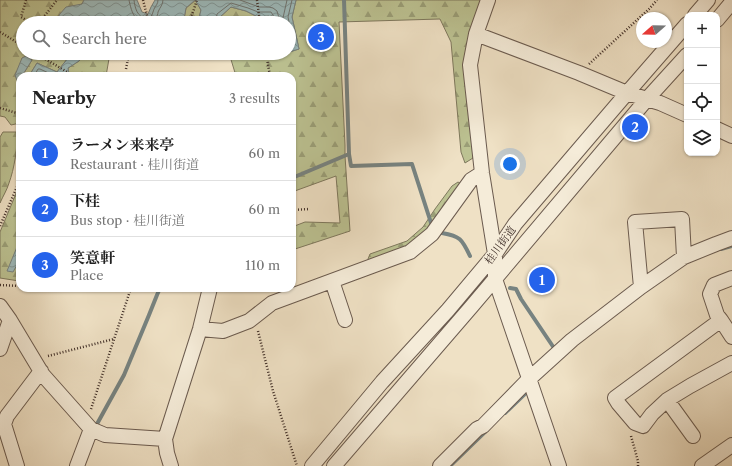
<!DOCTYPE html>
<html lang="en">
<head>
<meta charset="utf-8">
<style>
  :root { --surface:#fff; --page:#f2f2f2; --text:#222; --muted:#767676; --line:#e0e0e0; --accent:#2563eb }
  body { margin:0; font-family:"Libre Caslon Text","Noto Serif JP",serif; background:var(--page); color:var(--text) }
  .controls { position:absolute; right:12px; top:12px; display:grid; overflow:hidden; border-radius:8px; box-shadow:0 1px 3px #0004 }
  .controls button { width:36px; height:36px; display:grid; place-items:center; padding:0; border:0; border-bottom:1px solid var(--line); background:var(--surface); color:var(--text); font:20px sans-serif }
  .compass { position:absolute; left:636px; top:12px; width:36px; height:36px; border-radius:50%; background:var(--surface); box-shadow:0 1px 3px #0004; rotate:250deg }
  .you { position:absolute; left:510px; top:164px; width:14px; height:14px; margin:-10px; border:3px solid #fff; border-radius:50%; background:#1a73e8; box-shadow:0 0 0 6px #1a73e833 }
  .badge { display:grid; place-items:center; width:26px; height:26px; border-radius:50%; background:var(--accent); color:#fff; font-size:13px; font-weight:700 }
  .pin { position:absolute; translate:-50% -50%; border:2px solid #fff; box-shadow:0 1px 4px #0006 }
  .list { margin:0; padding:0; list-style:none }
  h2 { display:flex; justify-content:space-between; align-items:center; height:52px; margin:0; padding:0 16px; font-size:17px }
  h2 small { font-size:13px; font-weight:400; color:var(--muted) }
  .list li { display:grid; grid-template-columns:26px 1fr auto; gap:12px; align-items:center; box-sizing:border-box; height:56px; padding:0 16px; border-top:1px solid var(--line) }
  .list b { display:block; font-size:15px; white-space:nowrap }
  .list p { margin:0; font-size:13px; white-space:nowrap; color:var(--muted) }
  .list em { font-size:13px; font-style:normal; color:var(--muted) }
  .icon { flex:none; width:22px; height:22px; fill:none; stroke:currentColor; stroke-width:2; stroke-linecap:round; stroke-linejoin:round }
  .map { position:relative; flex:none; width:732px; height:466px; overflow:hidden }
  .search { position:absolute; background:var(--surface); box-shadow:0 1px 3px #0004; left:16px; top:16px; width:280px; height:44px; display:flex; align-items:center; gap:10px; box-sizing:border-box; padding:0 14px; border-radius:22px; color:var(--muted); font-size:15px }
  .panel { position:absolute; background:var(--surface); box-shadow:0 1px 3px #0004; left:16px; top:72px; width:280px; height:220px; border-radius:12px }
  .map>svg:first-child { display:block }
  .forest { fill:url(#forest-firs); stroke:#7e785d }
  .water { fill:url(#water-waves); stroke:#778381 }
  .lines { fill:none; stroke-linecap:round; stroke-linejoin:round }
  .shore { stroke:#6e7472; stroke-width:1 }
  .stream { stroke:#778381; stroke-width:4 }
  .minor-casing { stroke:#6b5b4f; stroke-width:16 }
  .path { stroke:#3f2e28; stroke-width:2.5; stroke-dasharray:1 2; stroke-linecap:butt }
  .minor { stroke:#f5ecd9; stroke-width:14 }
  .labels { text-anchor:middle; dominant-baseline:central; stroke-width:3; stroke-linejoin:round; paint-order:stroke }
  .street-label { font-size:11px; fill:#3f2e28; stroke:#f5ecd9 }
</style>
</head>
<body>
<div class="map">
<svg width="732" height="466" viewBox="0 0 732 466">
  <defs>
    <pattern id="forest-firs" width="22" height="20" patternUnits="userSpaceOnUse"><rect width="22" height="20" fill="#bcc292"/><path d="M5 1l3.5 6h-7zM16 11l3.5 6h-7z" fill="#9a9e77"/></pattern>
    <pattern id="water-waves" width="16" height="10" patternUnits="userSpaceOnUse"><rect width="16" height="10" fill="#9dbbbd"/><path d="M0 5q4-4 8 0t8 0" fill="none" stroke="#81989a"/></pattern>
  </defs>
  <rect width="100%" height="100%" fill="#efe1c5"/>
  <filter id="stains"><feTurbulence type="fractalNoise" baseFrequency=".005" numOctaves="4"/><feColorMatrix values="0 0 0 0 .2 0 0 0 0 .09 0 0 0 0 .02 0 0 0 .5 -.17"/></filter>
  <radialGradient id="worn" r=".72"><stop offset=".6" stop-color="#630" stop-opacity="0"/><stop offset="1" stop-color="#630" stop-opacity=".3"/></radialGradient>
  <!-- forest -->
  <path class="forest" d="M0,0h84l-2,4 -23,11 2,8h-38v30h40l5,5 -11,14 -20,-9 -8,13h-7l10,-16 -10,-2 -3,28h1v37l-9,2 -6,-8 -5,-1z
    M196,0l5,10 -2,8 1,5h-4v-3l-7,-4 -7,7h-2l4,-4 2,-11z
    M296,0h185l-15,50 7,108 -8,5 -4,-11 -10,-110 -11,-23 -101,3 6,123v11l5,75 -58,19v-23l13,-5 35,1 -4,-47 -44,16v-116h-56l-7,-23h50l2,2 8,-2v-1l10,-3 -7,-32z
    M231,7l15,4 12,6 11,-2 2,8h-53l2,-6z
    M84,53h26l-4,23h-37l-1,-8 11,-7z
    M3,132h14c1,14 -3,38 -8,51 -2,7 -6,13 -9,20v-66z
    M458,182l5,3 -37,49 -19,16 -37,13 -2,-4 2,-5 37,-13 16,-14 12,-18 17,-23z
    M20,184v60l-3,3v18l3,1v15h-1l-19,-3v-46z"/>
  <!-- water -->
  <path class="water" d="M84,0h53l5,12 6,2 3,-7 4,-7h141l-4,17 7,32 -10,3v-29h-18l-2,-7 -11,1 -12,-6 -15,-4 -11,10 -2,6h-18l-1,-5 2,-8 -6,-10 -9,8 -2,11 -4,4h-119l-2,-8 7,-8 16,-3z
    M63,53h21l-5,8 -11,7 1,8h-40l8,-13 20,9 11,-14z
    M26,56l6,4 -10,16h-2v10h-1l-4,-11 7,-17z
    M20,244v22l-3,-1 -4,7 -6,-1 10,-24z"/>
  <g class="lines">
    <!-- shore -->
    <path class="shore" d="M129,0c1,5 3,14 7,18 5,6 16,7 20,0 1,-2 2,-4 2,-6 2,-5 5,-7 5,-12
      M134,0c1,8 3,17 12,18 3,0 4,-1 6,-3 0,0 2,-6 2,-6 2,-4 4,-5 4,-9
      M240,0l19,7h10l4,1 4,3 2,7 2,1 2,-1 4,-18
      M215,23l2,-9 14,-11 17,5 10,4h13l2,3 2,8
      M289,48l4,-2 1,-1 -6,-28 4,-17
      M34,76l4,-7h2l15,7 3,-1 5,-3 1,1 1,3"/>
    <!-- stream -->
    <path class="stream" d="M349,154l2,12 61,-2 20,62
      M292,178l57,-24 -5,-154
      M442,233c18,3 20,6 28,23
      M721,249l11,-3
      M510,288l6,1 5,10 35,52
      M505,413l24,-23
      M97,424l27,-49 25,-60 8,-20 3,-7
      M450,466l37,-36"/>
    <!-- minor casing -->
    <g class="minor-casing">
      <path id="minor" d="M488,0l-12,34 -6,31 12,108 13,81v25l64,187
        M695,15l13,-15
        M717,20l15,-18
        M476,34l103,39 48,20 33,10 27,12
        M717,129l15,7
        M332,281l13,39
        M641,287l-6,-65 47,-3 2,38
        M0,306l10,14 33,55 48,54 14,6 60,4 2,14 4,13
        M721,320l-4,-5 -7,-21 4,-9 18,-7
        M200,329l23,2 26,-10 23,-18 138,-51 22,-18 39,-54 11,-7
        M732,337l-11,-17 -106,78 3,5 17,20 8,3 9,-12 15,-14 23,-14 42,-23
        M0,349l10,-29
        M667,400l26,36
        M165,439l35,-110 10,-41
        M17,466l-13,-42 3,-8 34,-45
        M77,466l14,-37
        M312,466l70,-84 66,-72 47,-56 20,-30 112,-131 60,-69
        M334,466l138,-160 175,-207 40,-44
        M440,466l37,-37 6,-3 46,-47 43,-39 69,-53 43,-30 32,-13 16,-6
        M702,466l30,-21"/>
    </g>
    <!-- path -->
    <path class="path" d="M26,0l-5,17 10,6
      M143,0l6,23
      M257,0l3,23
      M39,23l18,-23
      M186,23l6,-8 5,-15
      M0,32l23,14
      M35,53l39,23
      M266,53l4,23
      M589,64l60,-55 8,-9
      M126,69l3,-16h8
      M0,108l20,6
      M292,210l18,-1
      M0,226l20,-46
      M0,285l20,1
      M258,331l15,60 24,75
      M48,356l66,-17
      M91,409l40,-121
      M631,436l7,25v5"/>
    <!-- minor -->
    <use href="#minor" class="minor"/>
  </g>
  <g class="labels">
    <!-- street labels -->
    <g class="street-label">
      <text transform="translate(500 245) rotate(-54)">桂川街道</text>
    </g>
  </g>
  <rect width="100%" height="100%" filter="url(#stains)"/>
  <rect width="100%" height="100%" fill="url(#worn)"/>
</svg>
<div class="controls">
<button>+</button>
<button>−</button>
<button><svg class="icon" aria-label="locate" viewBox="0 0 24 24"><circle cx="12" cy="12" r="6"/><path d="M12 2v4M12 18v4M2 12h4M18 12h4"/></svg></button>
<button><svg class="icon" aria-label="layers" viewBox="0 0 24 24"><path d="M12 4l9 5-9 5-9-5zM3 14l9 5 9-5"/></svg></button>
</div>
<svg class="compass" viewBox="-18 -18 36 36"><path d="M0-13l5 13h-10z" fill="#e53935"/><path d="M0 13l5-13h-10z" fill="#767676"/></svg>
<div class="you"></div>
<div class="pin badge" style="left:542px;top:280px">1</div>
<div class="pin badge" style="left:635px;top:127px">2</div>
<div class="pin badge" style="left:321px;top:37px">3</div>
<div class="search"><svg class="icon" aria-label="search" viewBox="0 0 24 24"><circle cx="10" cy="10" r="6"/><path d="M15 15l6 6"/></svg>Search here</div>
<section class="panel">
<h2>Nearby<small>3 results</small></h2>
<ul class="list">
<li><span class="badge">1</span><div><b>ラーメン来来亭</b><p>Restaurant · 桂川街道</p></div><em>60 m</em></li>
<li><span class="badge">2</span><div><b>下桂</b><p>Bus stop · 桂川街道</p></div><em>60 m</em></li>
<li><span class="badge">3</span><div><b>笑意軒</b><p>Place</p></div><em>110 m</em></li>
</ul>
</section>
</div>
</body>
</html>
